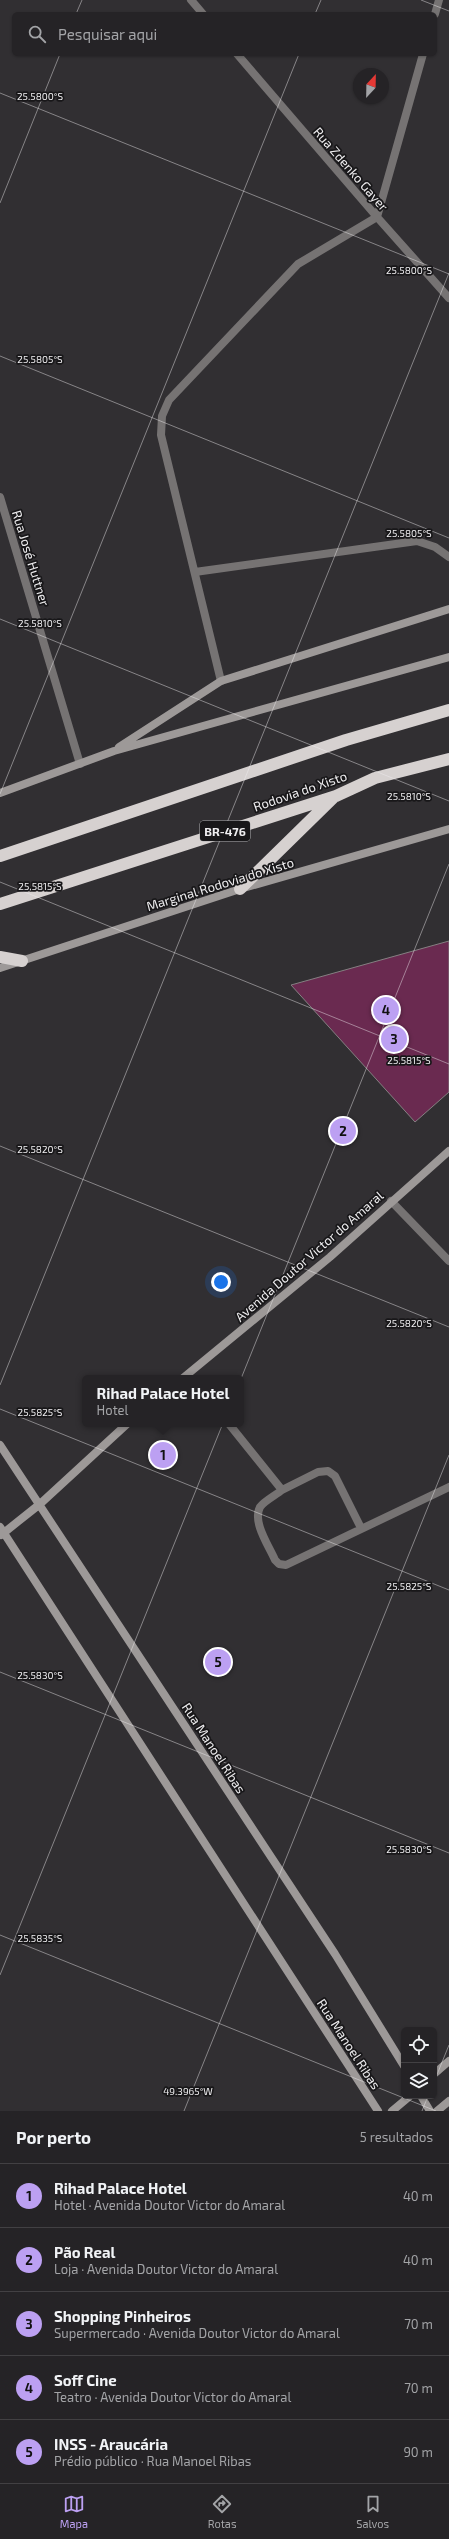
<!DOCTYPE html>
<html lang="pt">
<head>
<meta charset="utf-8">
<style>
  :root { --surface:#252326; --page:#2d2b2e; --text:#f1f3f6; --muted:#a3a4a7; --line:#424043; --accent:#bca0f2 }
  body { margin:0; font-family:"Exo 2",sans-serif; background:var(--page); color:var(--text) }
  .controls { position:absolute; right:12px; bottom:12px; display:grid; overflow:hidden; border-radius:6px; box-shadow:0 1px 3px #0004 }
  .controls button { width:36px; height:36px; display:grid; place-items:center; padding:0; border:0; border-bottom:1px solid var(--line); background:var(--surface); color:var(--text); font:20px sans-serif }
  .compass { position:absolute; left:353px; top:68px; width:36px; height:36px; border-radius:50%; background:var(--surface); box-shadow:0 1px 3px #0004; rotate:22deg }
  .you { position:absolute; left:221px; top:1282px; width:14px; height:14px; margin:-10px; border:3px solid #fff; border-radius:50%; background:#1a73e8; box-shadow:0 0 0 6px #1a73e833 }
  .badge { display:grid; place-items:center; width:26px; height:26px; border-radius:50%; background:var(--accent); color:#111; font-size:13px; font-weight:700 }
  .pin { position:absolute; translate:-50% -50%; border:2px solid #fff; box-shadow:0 1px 4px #0006 }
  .popup { position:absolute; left:82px; top:1375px; width:162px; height:52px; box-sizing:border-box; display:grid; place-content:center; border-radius:6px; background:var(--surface); filter:drop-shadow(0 1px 3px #0005); font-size:13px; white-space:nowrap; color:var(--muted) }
  .popup b { font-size:15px; color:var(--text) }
  .popup::after { content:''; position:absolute; left:50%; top:100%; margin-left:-8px; border:8px solid transparent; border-top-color:var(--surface) }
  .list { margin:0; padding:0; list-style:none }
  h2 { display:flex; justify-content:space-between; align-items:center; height:52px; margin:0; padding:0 16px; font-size:17px }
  h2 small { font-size:13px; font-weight:400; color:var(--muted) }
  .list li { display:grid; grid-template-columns:26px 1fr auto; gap:12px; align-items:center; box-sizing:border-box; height:64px; padding:0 16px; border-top:1px solid var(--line) }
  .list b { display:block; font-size:15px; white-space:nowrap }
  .list p { margin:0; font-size:13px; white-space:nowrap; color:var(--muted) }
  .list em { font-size:13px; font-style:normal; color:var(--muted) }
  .icon { flex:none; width:22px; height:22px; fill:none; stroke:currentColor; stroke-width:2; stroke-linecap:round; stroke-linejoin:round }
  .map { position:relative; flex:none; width:449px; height:2111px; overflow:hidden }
  .search { position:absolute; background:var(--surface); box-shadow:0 1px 3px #0004; left:12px; right:12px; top:12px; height:44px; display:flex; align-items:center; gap:10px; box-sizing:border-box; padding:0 14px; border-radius:6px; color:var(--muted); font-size:15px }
  .sheet { height:372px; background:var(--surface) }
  nav { display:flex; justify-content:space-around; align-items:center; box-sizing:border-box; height:56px; border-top:1px solid var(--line); background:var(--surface); font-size:11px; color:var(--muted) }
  nav a { display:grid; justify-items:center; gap:2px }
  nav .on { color:var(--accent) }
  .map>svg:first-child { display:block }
  .building { fill:#6a2a50; stroke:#858082 }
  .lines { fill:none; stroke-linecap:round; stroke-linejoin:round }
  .lane { stroke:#767373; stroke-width:8 }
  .street { stroke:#767373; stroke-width:8 }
  .secondary { stroke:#9d9998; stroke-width:8 }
  .highway { stroke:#d6d1d0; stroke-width:12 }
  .ticks { fill:none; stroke:#efeef0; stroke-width:1; stroke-opacity:0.45 }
  .labels { text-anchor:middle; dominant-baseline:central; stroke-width:3.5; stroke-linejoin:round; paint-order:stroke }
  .shield { fill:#181719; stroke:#aeaeb0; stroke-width:1 }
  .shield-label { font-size:12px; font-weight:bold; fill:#efeef0 }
  .street-label { font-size:13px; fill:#efeef0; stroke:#181719 }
  .ticks-label { font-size:10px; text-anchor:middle; fill:#efeef0; stroke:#181719; stroke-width:3.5; stroke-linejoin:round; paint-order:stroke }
</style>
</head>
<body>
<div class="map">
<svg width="449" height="2111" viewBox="0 0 449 2111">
  <rect width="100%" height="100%" fill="#312f32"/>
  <!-- building -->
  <path class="building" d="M449,941v151l-34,30 -124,-137z"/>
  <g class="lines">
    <!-- lane -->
    <path class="lane" d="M195,572l222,-31 18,6 14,10
      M221,681l-60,-246 1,-19 7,-16 129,-136 79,-47
      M229,1424l53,66c-6,5 -18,11 -22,17 -8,15 9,39 15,53l4,4 7,1 163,-78
      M282,1490l36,-18 10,-1 7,5 26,52"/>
    <!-- street -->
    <path class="street" d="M191,0l12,14
      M435,14l4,-14
      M237,54l140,163 72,81
      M377,217l46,-163
      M0,497l80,267
      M391,1201l58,60"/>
    <!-- secondary -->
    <path class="secondary" d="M119,747l102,-66 228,-72
      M0,793l114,-42 335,-94
      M0,968l240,-79 209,-60
      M183,1378l147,-121 119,-106
      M0,1445l335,509 69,112
      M0,1527l378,584
      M1,1535l39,-31 87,-80
      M434,2074l15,-13
      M421,2096l9,15
      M392,2111l18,-15
      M437,2111l12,-10"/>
    <!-- highway -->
    <path class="highway" d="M0,856l346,-116 103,-30
      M240,889l94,-92
      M0,904l336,-108 39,-18 74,-19
      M0,957l22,4"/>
  </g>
  <!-- ticks -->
  <path class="ticks" d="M421,0l28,11M76,14l6,-14M315,14l6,-14M0,93l449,181M0,203l60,-149M0,356l449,182M0,619l449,182M0,794l299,-740M0,882l449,182M0,1146l449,181M0,1385l449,-1112M0,1409l449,181M0,1672l449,181M0,1935l436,176M0,1975l449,-1111M434,2082l15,-37M184,2111l265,-656M422,2111l6,-15"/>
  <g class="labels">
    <!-- shield labels -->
    <rect class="shield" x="200" y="821" width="50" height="20" rx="3"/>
    <g class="shield-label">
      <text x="225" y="831">BR-476</text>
    </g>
    <!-- street labels -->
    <g class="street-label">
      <text transform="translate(351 169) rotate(49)">Rua Zdenko Gayer</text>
      <text transform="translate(31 558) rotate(73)">Rua José Huttner</text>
      <text transform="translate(300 791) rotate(-19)">Rodovia do Xisto</text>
      <text transform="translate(220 884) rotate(-17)">Marginal Rodovia do Xisto</text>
      <text transform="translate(309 1256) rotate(-41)">Avenida Doutor Victor do Amaral</text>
      <text transform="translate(214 1748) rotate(57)">Rua Manoel Ribas</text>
      <text transform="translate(349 2044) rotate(57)">Rua Manoel Ribas</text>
    </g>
  </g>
  <g class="ticks-label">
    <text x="40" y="100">25.5800°S</text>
    <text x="409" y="274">25.5800°S</text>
    <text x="40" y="363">25.5805°S</text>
    <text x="409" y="537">25.5805°S</text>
    <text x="40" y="627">25.5810°S</text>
    <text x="409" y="800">25.5810°S</text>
    <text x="40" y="890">25.5815°S</text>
    <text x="409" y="1064">25.5815°S</text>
    <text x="40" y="1153">25.5820°S</text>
    <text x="409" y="1327">25.5820°S</text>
    <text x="40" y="1416">25.5825°S</text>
    <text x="409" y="1590">25.5825°S</text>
    <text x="40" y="1679">25.5830°S</text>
    <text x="409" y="1853">25.5830°S</text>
    <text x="40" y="1942">25.5835°S</text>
    <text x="188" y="2095">49.3965°W</text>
  </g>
</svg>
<div class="controls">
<button><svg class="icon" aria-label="locate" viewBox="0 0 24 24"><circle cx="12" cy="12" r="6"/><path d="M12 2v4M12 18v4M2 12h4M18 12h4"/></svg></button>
<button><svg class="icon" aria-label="layers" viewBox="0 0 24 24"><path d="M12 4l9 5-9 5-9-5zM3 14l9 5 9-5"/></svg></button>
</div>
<svg class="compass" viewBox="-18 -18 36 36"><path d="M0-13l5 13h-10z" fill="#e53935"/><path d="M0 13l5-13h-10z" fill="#a3a4a7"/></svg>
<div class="you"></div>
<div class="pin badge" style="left:163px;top:1455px">1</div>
<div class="popup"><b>Rihad Palace Hotel</b>Hotel</div>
<div class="pin badge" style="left:343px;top:1131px">2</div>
<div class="pin badge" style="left:394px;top:1039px">3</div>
<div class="pin badge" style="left:386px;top:1010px">4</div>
<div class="pin badge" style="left:218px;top:1662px">5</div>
<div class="search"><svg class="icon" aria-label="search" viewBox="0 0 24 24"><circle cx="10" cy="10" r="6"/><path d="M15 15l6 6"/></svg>Pesquisar aqui</div>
</div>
<section class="sheet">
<h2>Por perto<small>5 resultados</small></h2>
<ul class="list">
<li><span class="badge">1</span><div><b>Rihad Palace Hotel</b><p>Hotel · Avenida Doutor Victor do Amaral</p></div><em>40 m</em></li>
<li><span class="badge">2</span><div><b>Pão Real</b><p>Loja · Avenida Doutor Victor do Amaral</p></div><em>40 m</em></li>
<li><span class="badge">3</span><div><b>Shopping Pinheiros</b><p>Supermercado · Avenida Doutor Victor do Amaral</p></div><em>70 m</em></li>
<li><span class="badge">4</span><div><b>Soff Cine</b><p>Teatro · Avenida Doutor Victor do Amaral</p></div><em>70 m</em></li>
<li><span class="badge">5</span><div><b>INSS - Araucária</b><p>Prédio público · Rua Manoel Ribas</p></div><em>90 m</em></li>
</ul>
</section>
<nav>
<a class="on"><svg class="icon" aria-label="map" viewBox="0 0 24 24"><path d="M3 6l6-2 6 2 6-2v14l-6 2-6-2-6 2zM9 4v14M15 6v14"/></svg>Mapa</a>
<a><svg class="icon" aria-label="directions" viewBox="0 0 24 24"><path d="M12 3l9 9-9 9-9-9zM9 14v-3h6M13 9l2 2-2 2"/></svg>Rotas</a>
<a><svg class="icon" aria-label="saved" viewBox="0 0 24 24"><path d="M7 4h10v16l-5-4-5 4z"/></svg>Salvos</a>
</nav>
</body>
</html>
